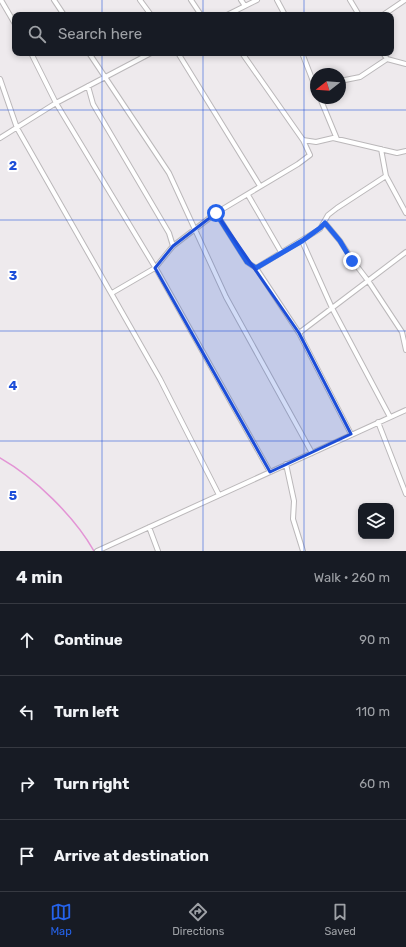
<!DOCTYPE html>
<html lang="en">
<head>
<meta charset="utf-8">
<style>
  :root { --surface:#171b24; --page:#242831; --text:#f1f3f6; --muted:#9ea1a6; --line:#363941; --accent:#2563eb }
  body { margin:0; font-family:Rubik,sans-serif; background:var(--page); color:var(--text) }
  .controls { position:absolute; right:12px; bottom:12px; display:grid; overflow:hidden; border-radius:8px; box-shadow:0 2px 6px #0003 }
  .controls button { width:36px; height:36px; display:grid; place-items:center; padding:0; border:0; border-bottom:1px solid var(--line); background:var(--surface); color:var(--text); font:20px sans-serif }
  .compass { position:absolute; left:310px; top:68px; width:36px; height:36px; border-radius:50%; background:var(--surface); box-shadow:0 2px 6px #0003; rotate:253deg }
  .stop { position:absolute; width:12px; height:12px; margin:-9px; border:3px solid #2563eb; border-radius:50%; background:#fff }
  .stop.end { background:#2563eb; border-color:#fff; box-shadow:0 1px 4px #0008 }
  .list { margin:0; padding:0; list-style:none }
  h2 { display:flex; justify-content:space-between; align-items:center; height:52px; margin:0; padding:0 16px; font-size:17px }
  h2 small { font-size:13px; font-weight:400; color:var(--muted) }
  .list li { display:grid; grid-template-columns:26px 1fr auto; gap:12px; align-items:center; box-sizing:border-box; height:72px; padding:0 16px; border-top:1px solid var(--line) }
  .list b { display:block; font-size:15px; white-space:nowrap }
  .list em { font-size:13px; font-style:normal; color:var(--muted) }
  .icon { flex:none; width:22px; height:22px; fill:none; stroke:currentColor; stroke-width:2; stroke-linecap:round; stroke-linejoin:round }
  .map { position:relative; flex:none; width:406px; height:551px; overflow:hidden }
  .search { position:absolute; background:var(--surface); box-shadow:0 2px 6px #0003; left:12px; right:12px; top:12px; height:44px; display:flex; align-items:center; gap:10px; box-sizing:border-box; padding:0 14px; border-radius:8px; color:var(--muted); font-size:15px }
  .sheet { height:340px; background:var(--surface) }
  nav { display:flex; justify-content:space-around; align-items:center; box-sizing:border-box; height:56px; border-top:1px solid var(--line); background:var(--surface); font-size:11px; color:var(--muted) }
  nav a { display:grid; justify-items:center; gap:2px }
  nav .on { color:var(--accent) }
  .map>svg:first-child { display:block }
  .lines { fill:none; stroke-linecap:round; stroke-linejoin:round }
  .stream { stroke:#e394d5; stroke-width:1.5 }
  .minor-casing { stroke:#bbb8ba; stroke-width:6 }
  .minor { stroke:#fff; stroke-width:4 }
  .route { stroke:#2563eb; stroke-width:5 }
  .marked { fill:#1d4ed8; fill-opacity:0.2; stroke:#1d4ed8; stroke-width:3; stroke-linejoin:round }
  .grid { fill:none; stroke:#1d4ed8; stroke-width:1; stroke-opacity:0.55 }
  .grid-label { font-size:13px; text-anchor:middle; font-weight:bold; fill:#1d4ed8; stroke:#fff; stroke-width:4; stroke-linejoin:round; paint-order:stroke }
</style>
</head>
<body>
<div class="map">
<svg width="406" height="551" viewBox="0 0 406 551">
  <rect width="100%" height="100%" fill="#eeeaed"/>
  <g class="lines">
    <!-- stream -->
    <path class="stream" d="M0,458c35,20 74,58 94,93"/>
    <!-- minor casing -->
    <g class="minor-casing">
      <path id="minor" d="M1,0l14,24
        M54,0l10,15
        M140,0l11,15
        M191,0l10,15
        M241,0l4,6
        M277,0l8,15
        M350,0l9,15
        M227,15l30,-15
        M383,15l22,-15
        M31,53l25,50 102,169 112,200
        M89,53l80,120 57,124 86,156
        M178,53l82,133
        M242,53l61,87 13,2 17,-4 64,15 9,-2
        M302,53l14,36
        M383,53l4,6 19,5
        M0,79l17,49 143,251 59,116
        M340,81l20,-4 27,-18
        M88,86l5,18 76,129 4,13 -18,22 -43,25
        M320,98l17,41
        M0,138l56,-35 95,-50
        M303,140l7,15 -12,9 -82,49 31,49 9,6 43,65 52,101
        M381,149l5,27 20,37
        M248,195l33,57
        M325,223l15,18 13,20 16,21 33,50 4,18
        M302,241l30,67 58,109
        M173,246l43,-33
        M256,268l64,-39 8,-14 9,-7 49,-32
        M299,333l107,-81
        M378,422l28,72
        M286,464l8,37 -1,18 10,32
        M149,527l9,24
        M97,551l309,-141"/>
    </g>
    <!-- minor -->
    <use href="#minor" class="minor"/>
  </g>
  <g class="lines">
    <!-- route -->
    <path class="route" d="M216,213l31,49 9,6 46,-27 18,-13 5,-5 15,18 12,20"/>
  </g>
  <!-- marked area -->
  <path class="marked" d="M216,213l83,120 52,101 -81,38 -115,-204 18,-22z"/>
  <!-- grid -->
  <path class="grid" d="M102,0v15M203,0v15M304,0v15M102,53v498M203,53v498M304,53v498M0,110h406M0,220h406M0,331h406M0,441h406"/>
  <g class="grid-label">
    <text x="13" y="170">2</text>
    <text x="13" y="280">3</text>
    <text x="13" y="390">4</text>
    <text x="13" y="500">5</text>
  </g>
</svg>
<div class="controls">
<button><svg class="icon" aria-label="layers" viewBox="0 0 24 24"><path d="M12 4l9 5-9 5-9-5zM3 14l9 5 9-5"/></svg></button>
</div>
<svg class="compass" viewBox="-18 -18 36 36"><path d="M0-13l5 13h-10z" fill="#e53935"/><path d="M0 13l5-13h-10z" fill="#9ea1a6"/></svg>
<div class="stop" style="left:216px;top:213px"></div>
<div class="stop end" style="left:352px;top:261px"></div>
<div class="search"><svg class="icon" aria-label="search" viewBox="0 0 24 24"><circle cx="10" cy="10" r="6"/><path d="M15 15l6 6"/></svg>Search here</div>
</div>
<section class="sheet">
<h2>4 min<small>Walk · 260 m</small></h2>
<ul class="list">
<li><svg class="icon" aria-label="ahead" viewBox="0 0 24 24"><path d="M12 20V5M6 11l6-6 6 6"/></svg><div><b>Continue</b></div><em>90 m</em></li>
<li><svg class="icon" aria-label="left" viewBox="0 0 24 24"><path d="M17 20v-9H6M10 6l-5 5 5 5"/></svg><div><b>Turn left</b></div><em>110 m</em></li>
<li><svg class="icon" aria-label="right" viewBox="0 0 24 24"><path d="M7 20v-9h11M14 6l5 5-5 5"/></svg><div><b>Turn right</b></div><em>60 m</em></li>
<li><svg class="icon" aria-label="arrive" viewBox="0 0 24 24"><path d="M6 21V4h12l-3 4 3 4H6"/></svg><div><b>Arrive at destination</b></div></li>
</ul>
</section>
<nav>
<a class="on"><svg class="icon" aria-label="map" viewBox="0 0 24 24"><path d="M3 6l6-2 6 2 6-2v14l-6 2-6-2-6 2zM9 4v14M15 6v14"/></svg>Map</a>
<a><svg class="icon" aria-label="directions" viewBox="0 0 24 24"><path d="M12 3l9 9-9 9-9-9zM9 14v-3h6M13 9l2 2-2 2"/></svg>Directions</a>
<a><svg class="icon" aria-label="saved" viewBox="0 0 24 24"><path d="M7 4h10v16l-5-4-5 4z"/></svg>Saved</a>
</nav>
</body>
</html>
